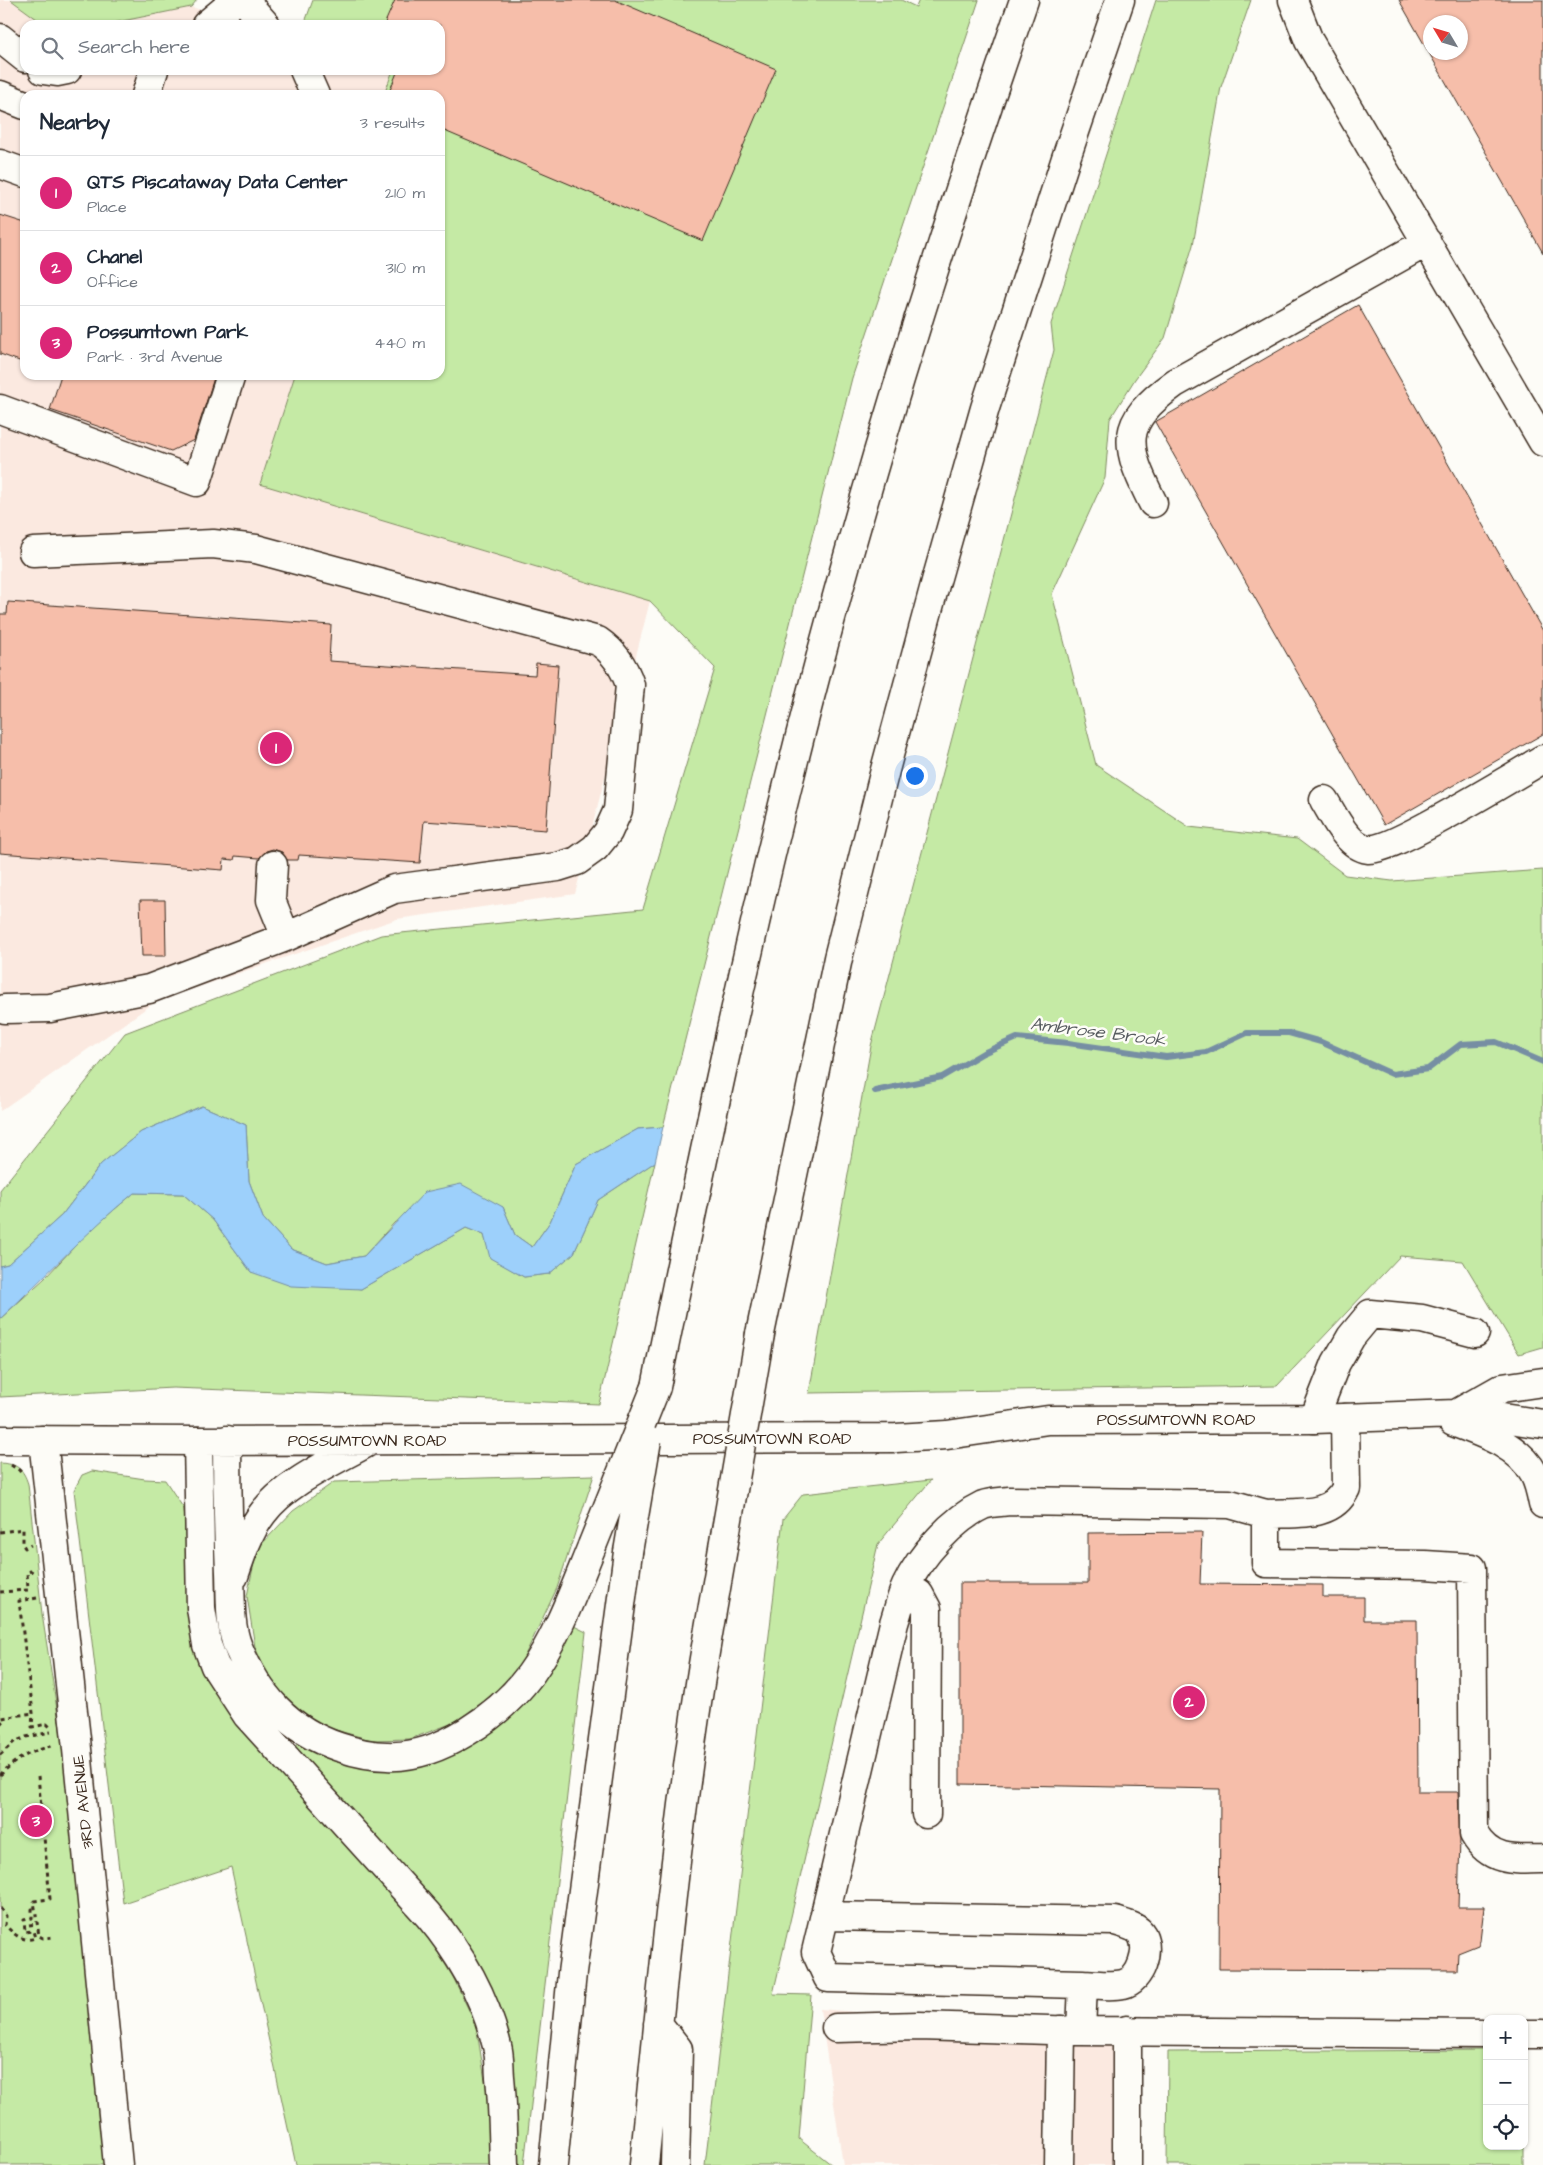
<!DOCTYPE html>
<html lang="en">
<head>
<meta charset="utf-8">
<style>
  :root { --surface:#fff; --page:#f2f2f3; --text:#1f2937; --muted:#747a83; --line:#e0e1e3; --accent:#db2777 }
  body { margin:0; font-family:"Architects Daughter",sans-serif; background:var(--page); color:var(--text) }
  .controls { position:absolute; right:15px; bottom:15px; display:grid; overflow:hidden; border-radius:10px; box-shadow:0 1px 4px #0004 }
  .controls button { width:45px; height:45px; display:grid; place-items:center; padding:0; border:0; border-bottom:1px solid var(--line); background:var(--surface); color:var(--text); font:25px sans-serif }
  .compass { position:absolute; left:1423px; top:15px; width:45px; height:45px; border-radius:50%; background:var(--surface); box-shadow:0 1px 4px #0004; rotate:308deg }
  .you { position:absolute; left:914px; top:775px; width:18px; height:18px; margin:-12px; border:4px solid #fff; border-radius:50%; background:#1a73e8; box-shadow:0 0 0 8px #1a73e833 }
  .badge { display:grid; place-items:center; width:32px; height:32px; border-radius:50%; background:var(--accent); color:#fff; font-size:16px; font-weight:700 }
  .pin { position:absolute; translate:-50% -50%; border:2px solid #fff; box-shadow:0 1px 5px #0006 }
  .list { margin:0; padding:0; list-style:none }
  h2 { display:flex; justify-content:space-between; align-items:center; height:65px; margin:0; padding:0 20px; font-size:21px }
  h2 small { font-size:16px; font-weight:400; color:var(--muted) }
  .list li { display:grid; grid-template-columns:32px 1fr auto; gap:15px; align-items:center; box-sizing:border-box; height:75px; padding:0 20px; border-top:1px solid var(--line) }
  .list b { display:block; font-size:19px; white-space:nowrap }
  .list p { margin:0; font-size:16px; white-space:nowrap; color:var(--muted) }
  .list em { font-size:16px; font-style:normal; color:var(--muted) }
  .icon { flex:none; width:28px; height:28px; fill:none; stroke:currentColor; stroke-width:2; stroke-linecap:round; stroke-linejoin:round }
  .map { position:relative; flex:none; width:1543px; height:2165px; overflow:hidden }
  .search { position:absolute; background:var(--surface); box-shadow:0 1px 4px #0004; left:20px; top:20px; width:425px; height:55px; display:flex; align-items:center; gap:12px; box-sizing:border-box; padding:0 18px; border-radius:15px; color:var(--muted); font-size:19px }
  .panel { position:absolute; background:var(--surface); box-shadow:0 1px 4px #0004; left:20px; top:90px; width:425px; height:290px; border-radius:15px }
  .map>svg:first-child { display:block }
  .built { fill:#fbe9e0 }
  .green { fill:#c5eaa5; stroke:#808a62 }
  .water { fill:#9dd0fb; stroke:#768ea3 }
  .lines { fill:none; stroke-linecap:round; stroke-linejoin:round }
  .stream { stroke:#768ea3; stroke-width:6 }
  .building { fill:#f6beaa; stroke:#3b2a1e; fill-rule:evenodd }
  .minor-casing { stroke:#3b2a1e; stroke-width:31 }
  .major-casing { stroke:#3b2a1e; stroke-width:31 }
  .highway-casing { stroke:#3b2a1e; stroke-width:31 }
  .path { stroke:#3b2a1e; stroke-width:3; stroke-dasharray:4 4; stroke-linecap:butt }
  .minor { stroke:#fdfcf7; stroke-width:28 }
  .major { stroke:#fdfcf7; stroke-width:28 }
  .highway { stroke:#fdfcf7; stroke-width:28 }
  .highway-bridge-casing { stroke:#3b2a1e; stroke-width:31; stroke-linecap:butt }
  .highway-bridge { stroke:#fdfcf7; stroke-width:28 }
  .labels { text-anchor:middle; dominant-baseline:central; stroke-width:5; stroke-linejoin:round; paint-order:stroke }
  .street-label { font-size:16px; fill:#3b2a1e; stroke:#fdfcf7 }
  .water-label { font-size:18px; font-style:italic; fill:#585c60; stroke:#fdfcf7 }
</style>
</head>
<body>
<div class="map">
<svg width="1543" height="2165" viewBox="0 0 1543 2165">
  <rect width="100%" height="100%" fill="#fdfcf7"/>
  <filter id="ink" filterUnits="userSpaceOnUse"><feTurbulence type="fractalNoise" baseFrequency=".02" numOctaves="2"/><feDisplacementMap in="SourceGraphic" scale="10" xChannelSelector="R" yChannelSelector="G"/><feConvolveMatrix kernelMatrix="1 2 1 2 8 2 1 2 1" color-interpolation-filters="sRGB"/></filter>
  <g filter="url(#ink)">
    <!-- built -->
    <path class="built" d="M0,0h11l34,25h-20v45h368l-9,25h-359v280h270l-35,109 390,117 -75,293 -178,25 -242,83 -155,109z
      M191,7l61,18h-149z
      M820,2009l298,25 -2,131h-273z"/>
    <!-- green -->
    <path class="green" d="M11,0h186l-6,7 -88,18h-58z
      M313,0h588l15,7 3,-7h60l-127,378 -189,749 -25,2 -62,35 -26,58 -18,25 -17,-12 -12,-28 -108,15 -31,34 -37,7 -36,-14 -28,-31 -14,-37 -3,-56 -44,-19 -61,26 -41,33 -38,50 -54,49 -8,2v-76l125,-157 256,-98 262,-26 72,-241 -65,-67 -390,-117 35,-109h145v-280h-56l9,-25h47v-45h-136z
      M1156,0h95l-30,87 -28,158 -28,93 -30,41 -25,40 -5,59 -53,116 44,171 93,62 108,12 48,36 47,6 151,-11v477l-24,7 -56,-93 -63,-5 -123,130 -468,7 62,-347 183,-696 -3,-26z
      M655,1162l-56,242 -426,-16 -173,9v-78l45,-41 44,-47 45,-38 49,1 30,26 38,52 110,17 105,-61 18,7 7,23 33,19 25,-3 25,-21 24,-53z
      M0,1463c17,1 23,5 28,21l14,130 25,159 41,392h-108z
      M92,1471l53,8 20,1 19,29 10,139 230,282 29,47 23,48 12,74 5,66h-197l-65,-298 -108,36 -49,-413 8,-15z
      M594,1475l-37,113 -40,84 -30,27 -34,24 -43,16 -39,1 -46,-13 -35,-23 -22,-28 -13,-29 -8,-51 10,-47 36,-38 41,-29z
      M931,1480l-53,64 -105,450 38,1 -12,144 33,26h-127l78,-646 20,-25z
      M574,1626l12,6 -62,533h-9l-12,-132 -210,-284 5,-6 86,23 163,-96z
      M1487,2050v96h36v19h-356l1,-113z"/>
    <!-- water -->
    <path class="water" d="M202,1106l44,19 3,56 14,37 28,31 36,14 37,-7 61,-64 36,-8 42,23 12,28 17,12 18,-25 26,-58 62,-35 25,-2 -8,35 -57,38 -24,53 -25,21 -25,3 -34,-19 -6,-23 -18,-7 -105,61 -70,-3 -40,-14 -38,-52 -30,-26 -49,-1c-48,39 -89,84 -134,126v-53l8,-2 54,-49 39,-51 40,-32z"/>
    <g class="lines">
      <!-- stream -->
      <path class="stream" d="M875,1091l67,-14 41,-24 34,-15 51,5 98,14 40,-5 41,-19h42l32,9 71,32 36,-5 33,-25 35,-2 47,20"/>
    </g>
    <!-- building -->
    <path class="building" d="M395,0h220l161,69 -73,172 -263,-112v-34h-52l10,-25h42v-45h-56z
      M1399,0h144v253zM1430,22h30v30h-30z
      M0,215l25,8v140l-25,-9z
      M1358,305l185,326v103l-159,91 -229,-403z
      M61,375h154l-21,65 -23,11 -121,-41z
      M8,602l323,23 -2,36 206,14 1,-12 22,2 -12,165 -122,-9 -4,42 -121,-8 -1,5h-11l-5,-8 -9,-3 -7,2 -7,7 -24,-2 -1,4 -10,-1 -1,11 -223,-17v-239h7z
      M140,900h25l1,56h-24z
      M1202,1532l-2,52 123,1v12h41v23h53l1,172h40l2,46 -2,69h26l-4,34 -2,4 -20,8 -1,17 -238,-1 1,-180 -260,-5v-201h128v-50z"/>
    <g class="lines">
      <!-- minor casing -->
      <g class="minor-casing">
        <path id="minor" d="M244,0l22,25
          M1293,0l16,41 234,401
          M206,25l30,-25
          M0,38l25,20
          M43,70l14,2 10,-2
          M304,70l11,25
          M0,95l25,10
          M146,95l8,-25
          M0,164l25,9
          M0,409l197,73 34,-107
          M1153,503c-29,-58 -35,-79 22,-120l252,-141
          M1324,800c10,16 23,46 44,49 23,3 147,-74 175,-90
          M273,865l-2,35 15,37
          M5,1009l45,-1 99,-19 137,-52 108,-48 164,-22 19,-6 18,-13 13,-16 10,-22 12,-125c-6,-19 -16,-33 -32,-44l-342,-92 -43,-5 -180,8
          M1345,1418l1,70c-14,31 -51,24 -80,26v49l159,2 47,3 2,266c16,28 40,26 69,25
          M1314,1419l22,-56 15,-26 19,-23 52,5 53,14
          M43,1440l33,299 42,426
          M1266,1514l-36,-10 -220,-3c-8,1 -19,1 -27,4 -30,14 -63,51 -77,81 -5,11 -8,25 -12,37l-78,329 12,26 255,6 -2,47 406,3
          M906,1587l13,7 8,15 -1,205
          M825,1916l290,5c9,3 22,5 27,14 8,16 -1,45 -19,49 -12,3 -28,0 -40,0
          M836,2028l83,-2 162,5
          M1127,2030v135
          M1524,2034h19
          M1059,2165l2,-135"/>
      </g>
      <!-- major casing -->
      <g class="major-casing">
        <path id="major" d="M0,1440l198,1"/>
      </g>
      <!-- highway casing -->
      <g class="highway-casing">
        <path id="highway" d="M760,1334l78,-376 47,-188 51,-189 49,-173 81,-250 54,-158
          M656,1387c47,-231 95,-462 154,-690 61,-235 134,-467 214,-697
          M1456,1414l46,-26 41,-6
          M1453,1422c29,11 66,23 81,52 5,9 7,20 9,30
          M227,1440c0,44 1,88 3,132 1,24 -1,53 8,75 20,48 50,83 101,100 15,5 31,9 48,9 52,3 113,-41 143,-81 28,-39 44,-85 62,-129
          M234,1576c7,-21 15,-45 29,-63 23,-31 72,-52 105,-71
          M658,2024l20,25 -3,116
          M504,2165c-1,-29 -1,-59 -4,-88 -1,-10 0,-21 -3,-31 -12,-49 -36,-92 -69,-131l-181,-200 -32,-49 -8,-21 -6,-37 -3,-167 698,-3 51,-3 101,-15 266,-1 142,-5 40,3 47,7
          M553,2165l19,-192 56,-421
          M644,2165c16,-158 31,-318 55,-475 7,-47 16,-95 24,-142"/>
      </g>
      <!-- path -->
      <path class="path" d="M11,1465l8,5 4,5
        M0,1532l23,-3v16l2,3 6,-3
        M0,1592l28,-2 -1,-18 4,-1 3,2
        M37,1598l-18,3 14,112 -1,14 15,-3 3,3
        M0,1724l3,-3 -1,-3 31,-5
        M0,1755l14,-13 12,-5 25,-5
        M0,1775c18,-18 30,-23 54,-30
        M38,1776l12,123 -16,2 5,35 4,2 12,-1
        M0,1908l6,8 -1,9c8,8 17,18 30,13l-2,-7 -8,1 -1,-12 8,-2v-9h3
        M29,1925l7,-1"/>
      <!-- minor -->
      <use href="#minor" class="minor"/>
      <!-- major -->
      <use href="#major" class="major"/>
      <!-- highway -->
      <use href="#highway" class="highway"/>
      <!-- highway-bridge casing -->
      <g class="highway-bridge-casing">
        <path id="highway-bridge" d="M592,1546l64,-159
          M723,1548l37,-214
          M628,1552l19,-112"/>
      </g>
      <!-- highway-bridge -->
      <use href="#highway-bridge" class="highway-bridge"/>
    </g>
  </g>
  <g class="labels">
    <!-- street labels -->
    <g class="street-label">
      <text x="1176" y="1420">POSSUMTOWN ROAD</text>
      <text x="772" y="1439">POSSUMTOWN ROAD</text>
      <text x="367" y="1441">POSSUMTOWN ROAD</text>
      <text transform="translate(83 1802) rotate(-96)">3RD AVENUE</text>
    </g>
    <!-- water labels -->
    <g class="water-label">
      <text transform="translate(1098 1032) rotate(7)">Ambrose Brook</text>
    </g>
  </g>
</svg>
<div class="controls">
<button>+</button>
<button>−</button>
<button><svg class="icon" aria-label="locate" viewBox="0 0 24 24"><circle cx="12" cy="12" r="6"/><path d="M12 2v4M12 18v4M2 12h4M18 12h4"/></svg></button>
</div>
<svg class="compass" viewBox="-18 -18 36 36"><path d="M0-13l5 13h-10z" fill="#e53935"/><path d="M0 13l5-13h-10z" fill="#747a83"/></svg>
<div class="you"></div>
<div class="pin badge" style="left:276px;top:748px">1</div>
<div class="pin badge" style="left:1189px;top:1702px">2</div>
<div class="pin badge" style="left:36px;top:1821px">3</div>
<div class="search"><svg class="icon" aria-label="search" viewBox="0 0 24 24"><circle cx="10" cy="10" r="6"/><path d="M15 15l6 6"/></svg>Search here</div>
<section class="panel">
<h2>Nearby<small>3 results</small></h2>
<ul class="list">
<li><span class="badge">1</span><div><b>QTS Piscataway Data Center</b><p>Place</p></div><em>210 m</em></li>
<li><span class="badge">2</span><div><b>Chanel</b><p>Office</p></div><em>310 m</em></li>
<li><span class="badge">3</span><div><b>Possumtown Park</b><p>Park · 3rd Avenue</p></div><em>440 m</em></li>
</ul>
</section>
</div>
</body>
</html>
